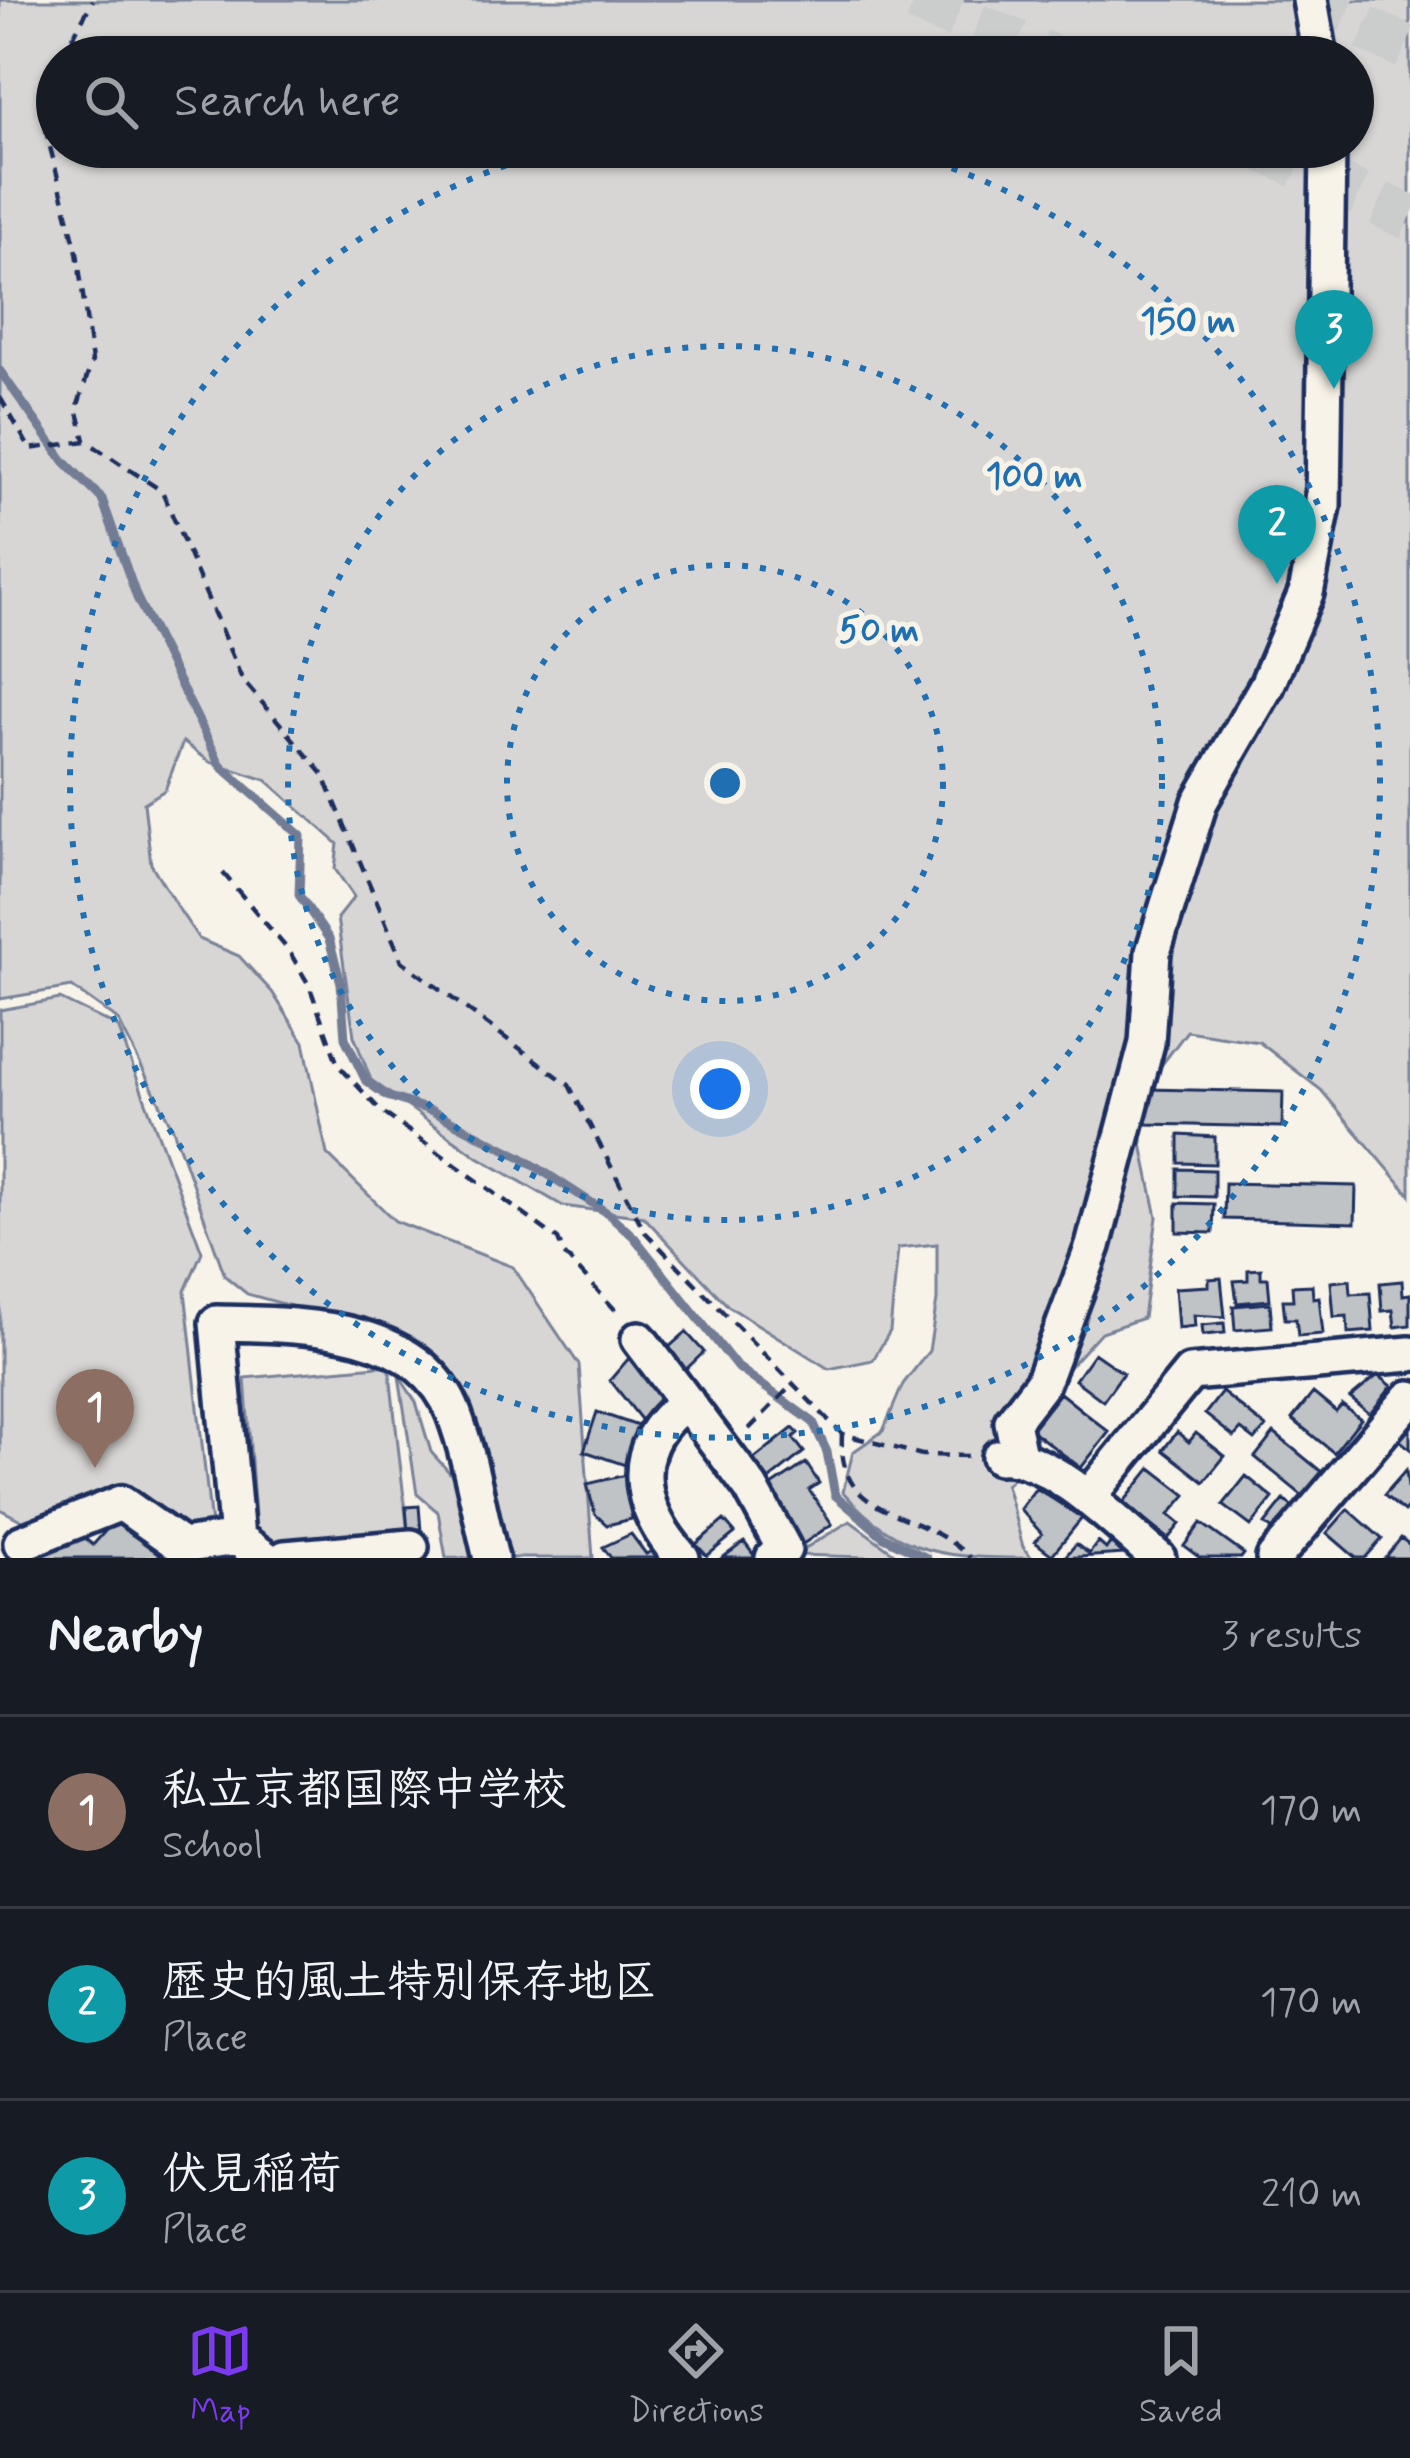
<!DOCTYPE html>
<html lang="en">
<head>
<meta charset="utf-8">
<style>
  :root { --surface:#171b24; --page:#20242c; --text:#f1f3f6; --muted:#9ea1a6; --line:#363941; --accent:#7c3aed }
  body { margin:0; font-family:Mynerve,"Klee One",sans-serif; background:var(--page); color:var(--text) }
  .you { position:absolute; left:720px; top:1089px; width:42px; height:42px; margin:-30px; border:9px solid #fff; border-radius:50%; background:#1a73e8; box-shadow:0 0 0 18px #1a73e833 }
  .badge { display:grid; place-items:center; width:78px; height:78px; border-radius:50%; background:var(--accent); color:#fff; font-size:39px; font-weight:700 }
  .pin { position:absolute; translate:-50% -99px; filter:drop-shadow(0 3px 6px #0008) }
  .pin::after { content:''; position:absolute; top:63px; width:42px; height:36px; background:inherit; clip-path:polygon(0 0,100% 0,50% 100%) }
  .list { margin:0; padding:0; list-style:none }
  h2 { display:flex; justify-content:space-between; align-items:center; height:156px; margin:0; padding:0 48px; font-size:51px }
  h2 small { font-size:39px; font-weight:400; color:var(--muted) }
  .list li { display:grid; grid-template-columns:78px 1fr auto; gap:36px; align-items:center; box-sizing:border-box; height:192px; padding:0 48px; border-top:3px solid var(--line) }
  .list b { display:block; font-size:45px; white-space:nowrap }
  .list p { margin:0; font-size:39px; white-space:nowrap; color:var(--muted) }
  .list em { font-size:39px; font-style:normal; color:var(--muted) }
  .icon { flex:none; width:66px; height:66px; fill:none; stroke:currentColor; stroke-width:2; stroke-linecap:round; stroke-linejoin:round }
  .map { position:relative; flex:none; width:1410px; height:1558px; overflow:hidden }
  .search { position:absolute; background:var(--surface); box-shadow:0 3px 9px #0004; left:36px; right:36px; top:36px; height:132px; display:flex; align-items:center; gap:30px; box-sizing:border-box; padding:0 42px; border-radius:66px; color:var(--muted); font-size:45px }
  .sheet { height:732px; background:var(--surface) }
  nav { display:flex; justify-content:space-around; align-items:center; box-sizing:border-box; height:168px; border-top:3px solid var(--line); background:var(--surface); font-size:33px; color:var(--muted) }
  nav a { display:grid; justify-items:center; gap:6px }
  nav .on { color:var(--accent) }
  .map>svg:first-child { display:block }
  .green { fill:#d7d6d4; stroke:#798299; stroke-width:3; fill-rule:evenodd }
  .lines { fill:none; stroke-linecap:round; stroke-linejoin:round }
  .stream { stroke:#727c95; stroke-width:9 }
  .building { fill:#c0c3c5; stroke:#1b2f5e; stroke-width:3 }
  .highway-tunnel { stroke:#cbcccc; stroke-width:45; stroke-dasharray:45 22; stroke-linecap:butt }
  .minor-casing { stroke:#1b2f5e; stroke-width:42 }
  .path { stroke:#1b2f5e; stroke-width:4.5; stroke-dasharray:12 9; stroke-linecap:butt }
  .minor { stroke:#f7f3e8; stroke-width:33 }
  .ring { fill:none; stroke:#1f6fb2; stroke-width:6; stroke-dasharray:6 12 }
  .centre { fill:#1f6fb2; stroke:#f7f3e8; stroke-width:6 }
  .ring-label { font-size:36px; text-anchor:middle; font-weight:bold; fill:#1f6fb2; stroke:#f7f3e8; stroke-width:10; stroke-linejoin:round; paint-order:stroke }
</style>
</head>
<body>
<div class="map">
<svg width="1410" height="1558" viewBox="0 0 1410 1558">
  <rect width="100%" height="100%" fill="#f7f3e8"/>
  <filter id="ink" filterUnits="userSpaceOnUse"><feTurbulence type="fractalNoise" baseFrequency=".00833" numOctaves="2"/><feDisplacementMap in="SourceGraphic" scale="24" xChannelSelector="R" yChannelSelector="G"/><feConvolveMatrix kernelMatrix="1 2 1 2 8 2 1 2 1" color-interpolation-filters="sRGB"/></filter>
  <g filter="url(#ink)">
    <!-- green -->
    <path class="green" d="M0,0h1410v1195l-89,-105 -62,-48 -72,-11 -45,60v53l15,73 -14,101 -42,14 -73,80 -12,63 -10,10 17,62 9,11c-80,0 -131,0 -189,-66l10,-40 30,-21 20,-47 26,-33 8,-51v-56l-39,4 -8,83 -17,29 -44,9 -101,-63 -84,-89 -81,-11 -85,-49 -107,-77 -17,-44 -17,-118 17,-21 -19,-28 3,-25 -72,-64 -56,-18 -27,-20 -18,48 -21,13 7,61 25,41 23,34 40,17 33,36 32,50 23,112 68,67 118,46 66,98 14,193h-93l-30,-145 -128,-93 -95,-26 -22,-18 -52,-147 -55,-109 -46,-33 -72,12zM57,57h1296v90h-1296z
      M60,999l58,28 84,225 -17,39 26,234 -42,3 -39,-32 -100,29 -30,-16v-499z
      M389,1365l19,169 -136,8 -16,-12 -11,-152z
      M399,1376l17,26 15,50 28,31 24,75h-37l-8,-46 -21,-18z
      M850,1521l51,37 -107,-3z"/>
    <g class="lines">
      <!-- stream -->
      <path class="stream" d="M0,371l64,90 38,38 35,99 84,168 80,70 -2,59 30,44 12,44 4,55 21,43 21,15 45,15 89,46 88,57 25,23 102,129 77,56 14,30 8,43 49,42 43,21"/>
    </g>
    <!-- building -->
    <path class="building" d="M1147,1089l136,3 -1,35 -136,-3z
      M1179,1135l36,2v27l-36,-1z
      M1178,1169l36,1v27l-36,-1z
      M1225,1183l131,3 -1,37 -131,-4z
      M1177,1203l37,1 -1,29 -36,-1z
      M1261,1269v9h7l2,22 -33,3 -3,-22 14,-1v-10z
      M1221,1278l4,39 -31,-2 1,11 -17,2 -3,-40 34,-2v-7z
      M1350,1280l1,14 19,-1 3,38 -25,2 -1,-17 -13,1 -3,-35z
      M1402,1281l1,14 7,-1v31l-15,2 -2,-17 -11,1 -2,-28z
      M1312,1285l1,13 6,-1 4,37 -25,2 -2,-17h-11l-2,-19h10l-1,-14z
      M1270,1303l2,24 -37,3 -2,-24z
      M1224,1323l1,10 -22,2 -1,-10z
      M686,1332l18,20 -24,23 -19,-21z
      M1094,1353l29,20 -20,28 -28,-21z
      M629,1358l34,43 -20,21 -33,-42z
      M1378,1375l14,11 -22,28 -20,-16z
      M1222,1392l44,35 -11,13 -14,-11 -7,8 -29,-23z
      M1060,1393l49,39 -28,36 -50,-38z
      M1313,1393l23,19 6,-7 19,14 -27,34 -42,-34z
      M597,1412l41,14 -6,36 -7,3 -41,-14z
      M1410,1424v25l-13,-11z
      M793,1428l5,5 -5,5 11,14 -44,35 -16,-20z
      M1177,1432l12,10 7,-9 29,23 -21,26 -41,-32z
      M1274,1433l49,40 -19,24 -49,-40z
      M806,1463l13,20 -10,7 23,34 -29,20 -6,-8 -8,5 -29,-47z
      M1151,1468l35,27 -17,20 11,9 -12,15 -45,-36z
      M1406,1470l4,35 -6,7 -20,-17z
      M630,1474l7,33 -7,2 2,10 -25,6 -12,-11 -8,-30z
      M1246,1476l27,22 -22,28 -28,-21z
      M1036,1488l46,30 -30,37 -17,-13 7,-8 -22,-25z
      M1284,1500l10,8 -19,24 -10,-8z
      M419,1506l2,25 -13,1 -2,-25z
      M1348,1509l34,30 -17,19h-9l-29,-25z
      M120,1514l52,44h-150l58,-23 13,10z
      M724,1520l11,13 -28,23 -11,-12z
      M1201,1523l43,31 -3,4h-41l-16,-12z
      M631,1534l15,20 6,-3 5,7h-46l-8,-11z
      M1401,1538l9,7v13h-25z
      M744,1542l12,16h-34z
      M1098,1542l8,7 4,-6 14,11 -60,4 12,-14 13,10z"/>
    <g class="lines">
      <!-- highway-tunnel -->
      <path class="highway-tunnel" d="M915,0l137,57
        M1304,0l106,49
        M1258,147l152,71"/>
      <!-- minor casing -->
      <g class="minor-casing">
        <path id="minor" d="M1310,0l10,57
          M639,1339l112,149 33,61 -11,9
          M1019,1455l-7,-33 30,-39 51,-137 54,-203 6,-91 47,-150 67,-117 39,-92 17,-87 5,-359
          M999,1457c49,-5 122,70 159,101
          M1088,1498l102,-125 220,-19
          M237,1538l-20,-215c80,2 203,0 237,91 17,45 25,97 37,144
          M21,1543l100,-40 61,43 55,-8 28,20
          M285,1558l126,-11
          M682,1558c-45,-50 -58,-112 5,-156
          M1274,1558l136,-160"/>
      </g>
      <!-- path -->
      <path class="path" d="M62,57l31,-57
        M57,68l-17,40 37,144 15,109 -15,47 8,32
        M0,397l30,52 56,-8 76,50 80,188 81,95 79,187 167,124 76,147 197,202 80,21 46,1
        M223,873l66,78 20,34 29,80 43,46 177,128 6,15 56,61
        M749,1429l42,-43
        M842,1434c-5,90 75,70 128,124"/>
      <!-- minor -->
      <use href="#minor" class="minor"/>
    </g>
  </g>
  <!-- distance rings -->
  <g class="ring">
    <circle cx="725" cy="783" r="218"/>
    <circle cx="725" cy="783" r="437"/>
    <path d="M883 147A655 655 0 1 1 567 147"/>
  </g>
  <circle cx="725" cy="783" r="18" class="centre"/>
  <g class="ring-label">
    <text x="1188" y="332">150 m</text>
    <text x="1034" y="487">100 m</text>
    <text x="879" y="641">50 m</text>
  </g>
</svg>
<div class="you"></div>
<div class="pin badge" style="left:95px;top:1468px;background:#8d6e63">1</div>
<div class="pin badge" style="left:1277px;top:584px;background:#0f9aa8">2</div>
<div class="pin badge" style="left:1334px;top:389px;background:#0f9aa8">3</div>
<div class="search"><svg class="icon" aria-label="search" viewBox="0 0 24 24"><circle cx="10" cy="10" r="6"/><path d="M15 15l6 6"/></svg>Search here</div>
</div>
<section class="sheet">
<h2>Nearby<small>3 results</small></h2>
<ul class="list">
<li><span class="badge" style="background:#8d6e63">1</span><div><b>私立京都国際中学校</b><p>School</p></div><em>170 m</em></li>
<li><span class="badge" style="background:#0f9aa8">2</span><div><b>歴史的風土特別保存地区</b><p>Place</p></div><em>170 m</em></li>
<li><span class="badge" style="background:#0f9aa8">3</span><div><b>伏見稲荷</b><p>Place</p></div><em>210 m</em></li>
</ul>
</section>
<nav>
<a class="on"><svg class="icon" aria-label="map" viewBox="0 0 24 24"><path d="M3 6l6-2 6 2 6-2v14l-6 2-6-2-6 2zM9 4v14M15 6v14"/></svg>Map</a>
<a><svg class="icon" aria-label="directions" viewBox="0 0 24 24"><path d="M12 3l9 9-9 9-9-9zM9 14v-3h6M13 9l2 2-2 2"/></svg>Directions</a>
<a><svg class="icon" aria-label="saved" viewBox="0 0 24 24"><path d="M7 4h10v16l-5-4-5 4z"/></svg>Saved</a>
</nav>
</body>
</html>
